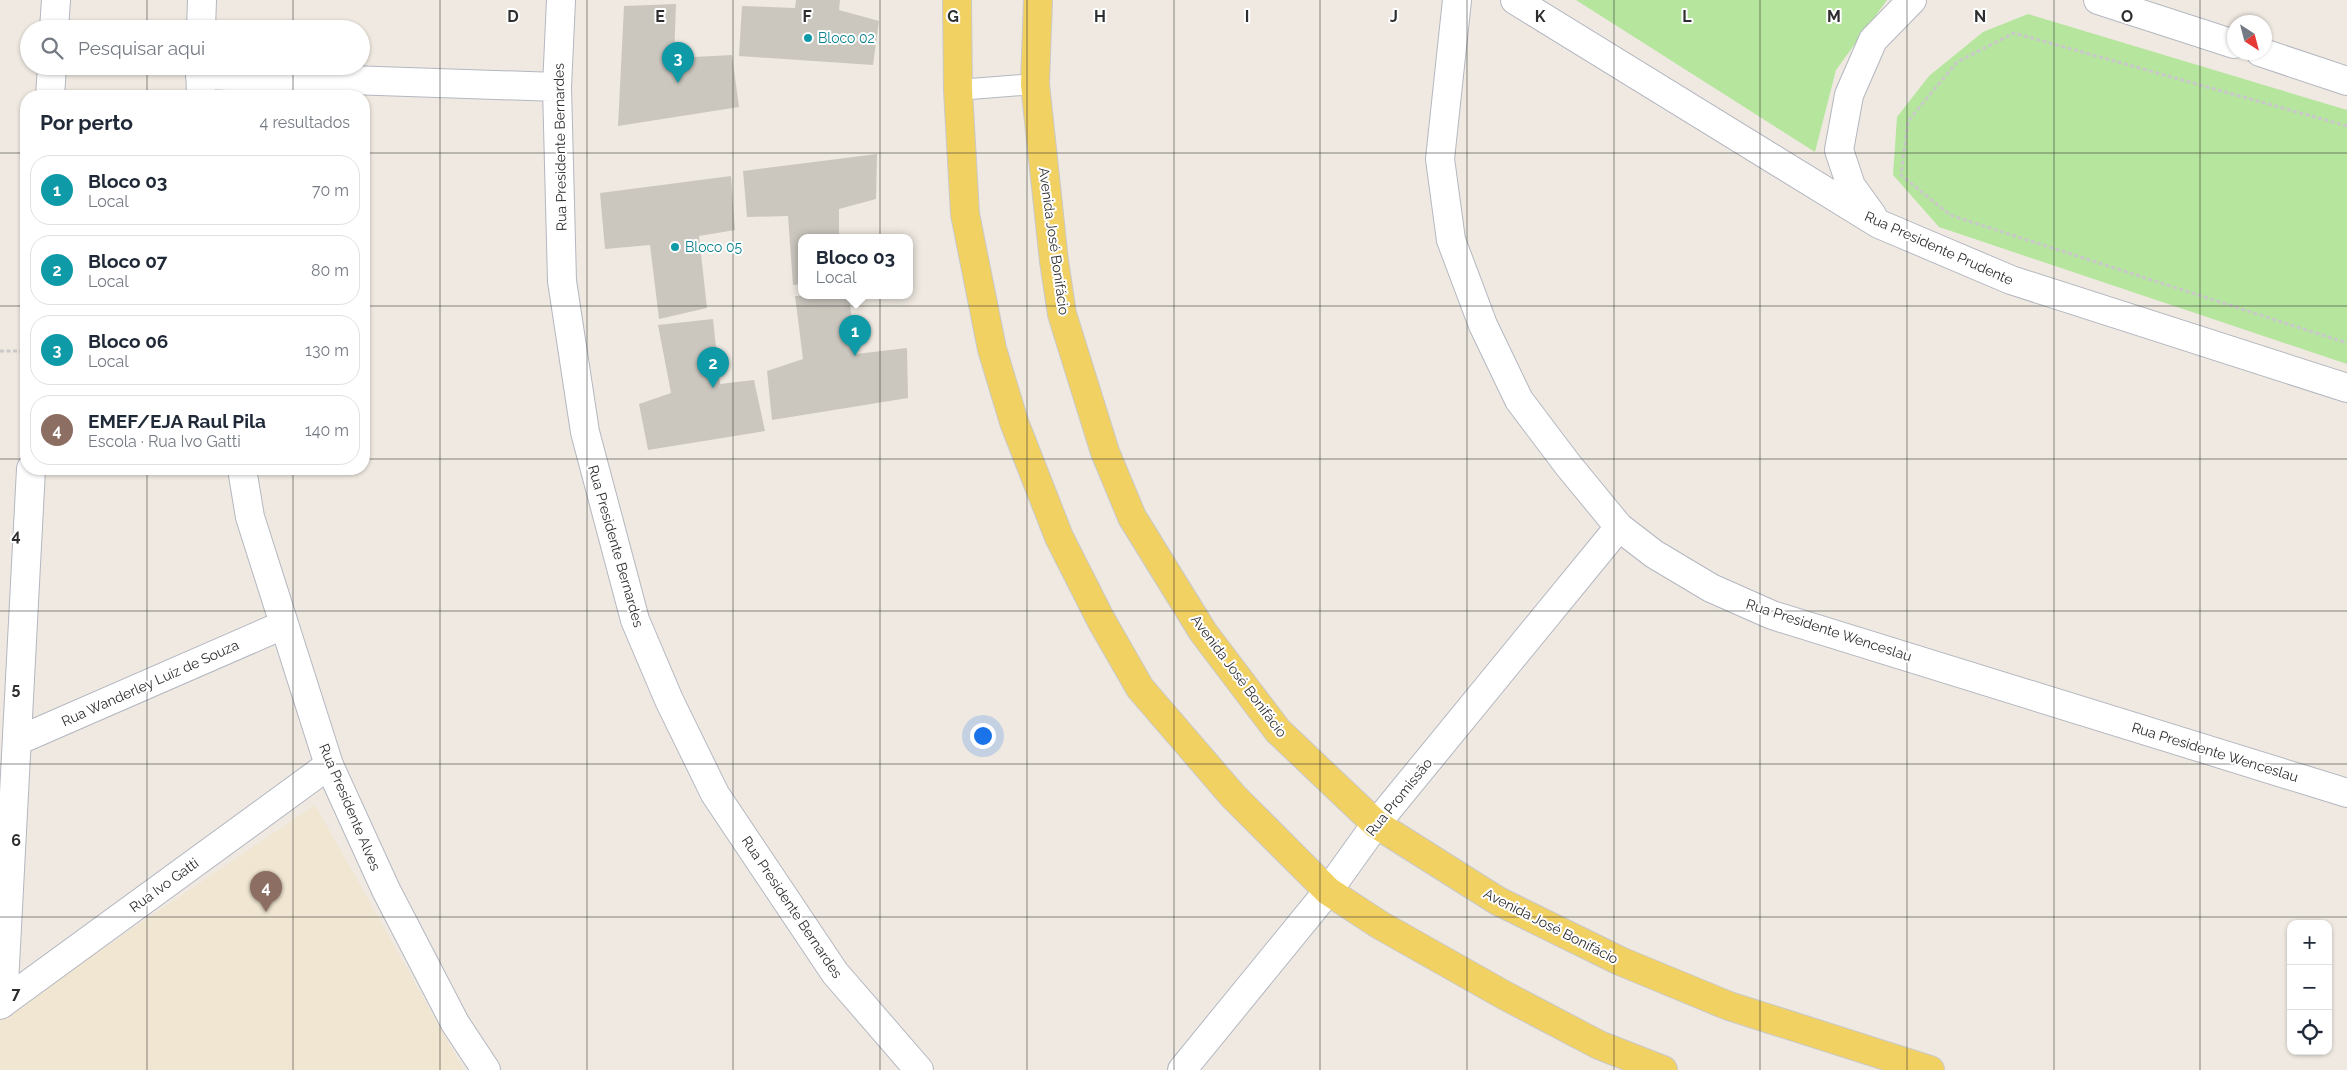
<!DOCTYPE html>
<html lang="pt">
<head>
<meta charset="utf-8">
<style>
  :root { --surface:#fff; --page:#f2f2f3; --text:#1f2937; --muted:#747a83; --line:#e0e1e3; --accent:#7c3aed }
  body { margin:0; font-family:Raleway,sans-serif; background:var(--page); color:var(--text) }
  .controls { position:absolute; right:15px; bottom:15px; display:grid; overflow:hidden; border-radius:10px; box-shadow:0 1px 4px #0004 }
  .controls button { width:45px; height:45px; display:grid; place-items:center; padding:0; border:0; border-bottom:1px solid var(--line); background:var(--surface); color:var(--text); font:25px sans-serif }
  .compass { position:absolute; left:2227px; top:15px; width:45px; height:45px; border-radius:50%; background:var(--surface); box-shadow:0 1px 4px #0004; rotate:144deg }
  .you { position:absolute; left:982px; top:735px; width:18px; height:18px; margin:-12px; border:4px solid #fff; border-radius:50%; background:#1a73e8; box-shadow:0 0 0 8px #1a73e833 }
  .badge { display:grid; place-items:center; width:32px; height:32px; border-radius:50%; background:var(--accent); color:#fff; font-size:16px; font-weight:700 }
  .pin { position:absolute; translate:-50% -41px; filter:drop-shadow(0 1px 2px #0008) }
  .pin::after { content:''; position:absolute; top:26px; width:18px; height:15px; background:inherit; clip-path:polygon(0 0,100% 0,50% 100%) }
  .popup { position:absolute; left:798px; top:234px; width:115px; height:65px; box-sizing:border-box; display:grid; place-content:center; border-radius:10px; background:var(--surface); filter:drop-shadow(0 1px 4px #0005); font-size:16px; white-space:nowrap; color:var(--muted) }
  .popup b { font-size:19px; color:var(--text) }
  .popup::after { content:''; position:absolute; left:50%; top:100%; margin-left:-10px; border:10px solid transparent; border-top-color:var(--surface) }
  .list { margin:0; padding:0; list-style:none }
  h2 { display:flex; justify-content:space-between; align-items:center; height:65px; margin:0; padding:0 20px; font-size:21px }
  h2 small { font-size:16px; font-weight:400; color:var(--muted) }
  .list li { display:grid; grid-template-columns:32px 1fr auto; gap:15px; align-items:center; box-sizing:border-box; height:70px; margin:0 10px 10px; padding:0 10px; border:1px solid var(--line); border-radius:20px }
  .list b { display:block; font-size:19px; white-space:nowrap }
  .list p { margin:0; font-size:16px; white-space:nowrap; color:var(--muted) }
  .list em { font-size:16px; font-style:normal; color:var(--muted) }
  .icon { flex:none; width:28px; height:28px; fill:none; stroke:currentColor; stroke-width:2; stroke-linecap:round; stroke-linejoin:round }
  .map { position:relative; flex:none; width:2347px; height:1070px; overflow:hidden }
  .search { position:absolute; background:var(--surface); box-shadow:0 1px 4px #0004; left:20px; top:20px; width:350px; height:55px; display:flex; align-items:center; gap:12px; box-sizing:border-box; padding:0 18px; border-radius:28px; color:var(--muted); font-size:19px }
  .panel { position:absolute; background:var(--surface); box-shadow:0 1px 4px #0004; left:20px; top:90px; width:350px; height:385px; border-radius:20px }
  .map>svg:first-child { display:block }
  .education { fill:#f0e6d1 }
  .green { fill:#b6e59e }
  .building { fill:#cbc7bf }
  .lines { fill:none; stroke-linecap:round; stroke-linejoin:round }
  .lane-casing { stroke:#b4b7c1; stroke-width:22 }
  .street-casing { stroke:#b4b7c1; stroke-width:30 }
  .secondary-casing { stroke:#b4b7c1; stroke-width:30 }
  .primary-casing { stroke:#c9c9c9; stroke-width:30 }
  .path { stroke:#c9c9c9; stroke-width:3; stroke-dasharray:4 2.5; stroke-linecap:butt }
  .lane { stroke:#fff; stroke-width:20 }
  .street { stroke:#fff; stroke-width:28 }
  .secondary { stroke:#fff; stroke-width:28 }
  .primary { stroke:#f2d163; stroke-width:28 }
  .grid { fill:none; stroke:#2e2e2e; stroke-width:1; stroke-opacity:0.55 }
  .culture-dot { fill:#0f9aa8; stroke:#fff; stroke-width:2 }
  .labels { text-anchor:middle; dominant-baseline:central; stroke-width:4; stroke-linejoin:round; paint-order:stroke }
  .culture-label { font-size:14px; fill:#0d838f; stroke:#fff; text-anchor:start }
  .street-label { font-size:14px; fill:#2e2e2e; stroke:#fff }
  .grid-label { font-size:16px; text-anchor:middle; font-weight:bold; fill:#2e2e2e; stroke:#fff; stroke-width:4; stroke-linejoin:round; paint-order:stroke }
</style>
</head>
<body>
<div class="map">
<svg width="2347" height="1070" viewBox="0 0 2347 1070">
  <rect width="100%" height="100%" fill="#efe9e1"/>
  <!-- education -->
  <path class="education" d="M315,805l149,265h-464v-52z"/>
  <!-- green -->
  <path class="green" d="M1576,0h311l-51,70 -21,82z
    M2028,14l319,96v254l-408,-137 -46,-52 4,-58 32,-41 54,-44z"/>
  <!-- building -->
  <path class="building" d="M796,0h44l-1,10 40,11 -6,44 -134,-9 3,-50 53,2z
    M676,4l-2,54 58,-3 7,52 -121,19 6,-120z
    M877,154l-1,45 -37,10v28h-38v47l-8,1 -5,-69 -41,1 -4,-46z
    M731,176l4,54 -36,6 8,72 -48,11 -9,-74 -45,4 -5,-56z
    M849,295l7,59 51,-6 1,50 -136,22 -5,-49 36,-12 -8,-63z
    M713,319l7,65 34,-4 11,51 -117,19 -9,-46 32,-11 -13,-68z"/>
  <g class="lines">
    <!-- lane casing -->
    <g class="lane-casing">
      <path id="lane" d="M958,90l77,-6"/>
    </g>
    <!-- street casing -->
    <g class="street-casing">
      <path id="street" d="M561,0l-4,87 5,194 23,151 50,188 34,80 46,94 120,179 84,97
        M1457,0l-17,159 11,81 32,85 36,75 49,65 51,62 35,27 57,34 61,27 575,178
        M1515,0l364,224 132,56 336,108
        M2098,0l136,44
        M54,29l2,-29
        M2260,52l87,29
        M200,75l357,12
        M50,96l2,-30
        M1872,215l-21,-29 -12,-36 10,-55 24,-55 39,-40
        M17,741l266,-116
        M3,1003l28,-534
        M0,1005l329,-240
        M1182,1070l146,-179 48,-67 243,-297"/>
    </g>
    <!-- secondary casing -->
    <g class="secondary-casing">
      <path id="secondary" d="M201,29l1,-29
        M200,66l1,30
        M242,469l8,48 79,248 57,125 69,133 31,47"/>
    </g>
    <!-- primary casing -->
    <g class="primary-casing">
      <path id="primary" d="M957,0l1,90 7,124 27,135 22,73 45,115 42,83 39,68 93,108 95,95 52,34 124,70 95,50 64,25
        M1038,0l-3,84 19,177 8,53 43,138 27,65 71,115 75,99 98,93 122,77 122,60 109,45 201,64"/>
    </g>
    <!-- path -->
    <path class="path" d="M2347,126l-333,-93 -57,29 -49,59 -7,54 49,40 397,128
      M0,351h26"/>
    <!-- lane -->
    <use href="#lane" class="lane"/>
    <!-- street -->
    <use href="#street" class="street"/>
    <!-- secondary -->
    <use href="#secondary" class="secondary"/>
    <!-- primary -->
    <use href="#primary" class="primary"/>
  </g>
  <!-- grid -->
  <path class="grid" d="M147,0v29M293,0v29M440,0v1070M587,0v1070M733,0v1070M880,0v1070M1027,0v1070M1174,0v1070M1320,0v1070M1467,0v1070M1614,0v1070M1760,0v1070M1907,0v1070M2054,0v1070M2200,0v1070M147,66v30M293,66v30M0,153h26M364,153h1983M0,306h26M364,306h1983M0,459h26M364,459h1983M147,469v601M293,469v601M0,611h2347M0,764h2347M0,917h2347"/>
  <!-- markers -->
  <g class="culture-dot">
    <circle cx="808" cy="38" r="5"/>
    <circle cx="675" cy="247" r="5"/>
  </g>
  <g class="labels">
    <!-- culture labels -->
    <g class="culture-label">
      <text x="818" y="38">Bloco 02</text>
      <text x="685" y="247">Bloco 05</text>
    </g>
    <!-- street labels -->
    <g class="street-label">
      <text transform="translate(560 147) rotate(-91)">Rua Presidente Bernardes</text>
      <text transform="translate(1054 241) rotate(82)">Avenida José Bonifácio</text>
      <text transform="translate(1939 248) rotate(24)">Rua Presidente Prudente</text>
      <text transform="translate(616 546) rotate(74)">Rua Presidente Bernardes</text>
      <text transform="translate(1829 630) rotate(18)">Rua Presidente Wenceslau</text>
      <text transform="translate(1239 676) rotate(53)">Avenida José Bonifácio</text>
      <text transform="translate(150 683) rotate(-24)">Rua Wanderley Luiz de Souza</text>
      <text transform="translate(2215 752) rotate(17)">Rua Presidente Wenceslau</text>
      <text transform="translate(1399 797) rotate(-51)">Rua Promissão</text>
      <text transform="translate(350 807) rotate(67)">Rua Presidente Alves</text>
      <text transform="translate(164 885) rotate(-36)">Rua Ivo Gatti</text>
      <text transform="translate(792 907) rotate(56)">Rua Presidente Bernardes</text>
      <text transform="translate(1551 926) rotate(27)">Avenida José Bonifácio</text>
    </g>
  </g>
  <g class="grid-label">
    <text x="513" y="22">D</text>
    <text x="660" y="22">E</text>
    <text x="807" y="22">F</text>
    <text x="953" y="22">G</text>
    <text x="1100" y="22">H</text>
    <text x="1247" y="22">I</text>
    <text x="1394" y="22">J</text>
    <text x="1540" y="22">K</text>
    <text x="1687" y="22">L</text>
    <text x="1834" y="22">M</text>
    <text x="1980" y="22">N</text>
    <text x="2127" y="22">O</text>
    <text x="16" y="541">4</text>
    <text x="16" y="694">5</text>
    <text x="16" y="846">6</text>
    <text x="16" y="999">7</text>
  </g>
</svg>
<div class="controls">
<button>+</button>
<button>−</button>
<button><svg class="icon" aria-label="locate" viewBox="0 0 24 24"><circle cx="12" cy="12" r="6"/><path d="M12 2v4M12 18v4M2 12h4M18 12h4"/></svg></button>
</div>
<svg class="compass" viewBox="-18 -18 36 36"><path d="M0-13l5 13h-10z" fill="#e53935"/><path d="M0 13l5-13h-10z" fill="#747a83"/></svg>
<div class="you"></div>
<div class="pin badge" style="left:855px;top:356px;background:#0f9aa8">1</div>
<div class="popup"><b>Bloco 03</b>Local</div>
<div class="pin badge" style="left:713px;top:388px;background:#0f9aa8">2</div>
<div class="pin badge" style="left:678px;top:83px;background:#0f9aa8">3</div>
<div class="pin badge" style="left:266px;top:912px;background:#8d6e63">4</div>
<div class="search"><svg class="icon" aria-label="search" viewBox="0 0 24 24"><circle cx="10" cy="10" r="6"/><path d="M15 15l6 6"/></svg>Pesquisar aqui</div>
<section class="panel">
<h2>Por perto<small>4 resultados</small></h2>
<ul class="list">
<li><span class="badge" style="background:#0f9aa8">1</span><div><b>Bloco 03</b><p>Local</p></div><em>70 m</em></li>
<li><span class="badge" style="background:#0f9aa8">2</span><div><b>Bloco 07</b><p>Local</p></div><em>80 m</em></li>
<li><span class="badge" style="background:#0f9aa8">3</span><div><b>Bloco 06</b><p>Local</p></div><em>130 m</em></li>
<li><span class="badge" style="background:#8d6e63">4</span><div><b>EMEF/EJA Raul Pila</b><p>Escola · Rua Ivo Gatti</p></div><em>140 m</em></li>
</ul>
</section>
</div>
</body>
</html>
